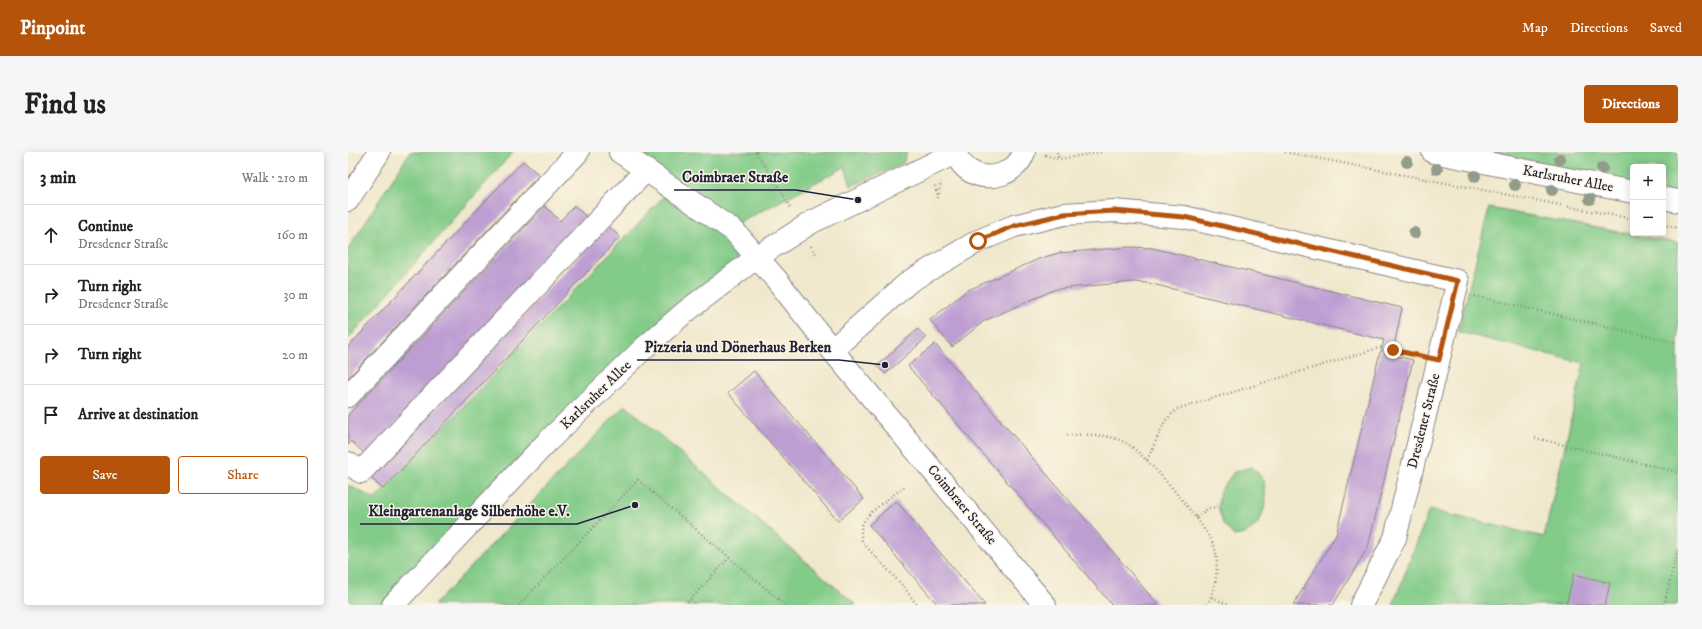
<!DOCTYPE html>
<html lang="en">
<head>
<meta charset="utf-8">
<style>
  :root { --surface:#fff; --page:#f6f6f6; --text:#222; --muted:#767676; --line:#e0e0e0; --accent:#b45309 }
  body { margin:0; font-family:"IM FELL DW Pica",serif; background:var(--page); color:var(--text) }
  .controls { position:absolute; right:12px; top:12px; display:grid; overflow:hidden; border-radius:4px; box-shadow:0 2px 10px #0003 }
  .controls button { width:36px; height:36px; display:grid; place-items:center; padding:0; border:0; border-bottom:1px solid var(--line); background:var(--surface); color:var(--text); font:20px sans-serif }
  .stop { position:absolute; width:12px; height:12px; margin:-9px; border:3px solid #b45309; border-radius:50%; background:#fff }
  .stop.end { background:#b45309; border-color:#fff; box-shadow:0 1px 4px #0008 }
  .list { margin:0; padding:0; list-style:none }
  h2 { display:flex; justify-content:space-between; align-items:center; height:52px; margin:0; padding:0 16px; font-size:17px }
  h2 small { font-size:13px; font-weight:400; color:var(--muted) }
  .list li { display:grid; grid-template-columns:26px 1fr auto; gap:12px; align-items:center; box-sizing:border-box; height:60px; padding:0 16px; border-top:1px solid var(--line) }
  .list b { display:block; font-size:15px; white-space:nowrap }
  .list p { margin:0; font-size:13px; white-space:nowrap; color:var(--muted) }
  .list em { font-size:13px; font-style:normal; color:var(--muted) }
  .actions { display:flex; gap:8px; padding:12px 16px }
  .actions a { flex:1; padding:9px 0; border:1px solid var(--accent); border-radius:4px; text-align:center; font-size:14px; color:var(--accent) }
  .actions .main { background:var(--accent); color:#fff }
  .icon { flex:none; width:22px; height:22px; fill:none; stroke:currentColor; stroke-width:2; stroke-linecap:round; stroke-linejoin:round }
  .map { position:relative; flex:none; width:1330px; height:453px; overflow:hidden; border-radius:4px }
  header { display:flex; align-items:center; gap:24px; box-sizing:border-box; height:56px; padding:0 20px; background:var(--accent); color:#fff }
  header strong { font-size:19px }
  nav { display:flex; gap:22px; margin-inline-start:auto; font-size:14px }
  .intro { display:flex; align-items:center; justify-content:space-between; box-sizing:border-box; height:96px; padding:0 24px }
  h1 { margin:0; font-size:28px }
  .button { padding:10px 18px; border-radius:4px; background:var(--accent); color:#fff; font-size:14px; font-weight:700 }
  main { display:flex; gap:24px; padding:0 24px }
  aside { flex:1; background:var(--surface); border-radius:4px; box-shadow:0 2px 10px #0003 }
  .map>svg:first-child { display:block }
  .green { fill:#82cb88; stroke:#527662 }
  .building { fill:#bd9ed3 }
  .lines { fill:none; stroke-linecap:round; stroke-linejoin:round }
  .minor-casing { stroke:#898584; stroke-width:24 }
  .path { stroke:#898584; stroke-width:2.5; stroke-dasharray:1 3; stroke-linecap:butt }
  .minor { stroke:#fff; stroke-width:22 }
  .tree { fill:#919c8b }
  .route { stroke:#b45309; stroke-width:5 }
  .labels { text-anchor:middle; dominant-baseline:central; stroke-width:3; stroke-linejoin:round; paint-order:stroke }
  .street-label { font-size:14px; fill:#22223b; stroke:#fcf5e5 }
  .leader { fill:none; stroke:#22223b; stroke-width:1.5 }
  .callout-dot { fill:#22223b; stroke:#fcf5e5; stroke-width:1.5 }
  .callout-label { font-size:15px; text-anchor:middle; font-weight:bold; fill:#22223b; stroke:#fcf5e5; stroke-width:3; stroke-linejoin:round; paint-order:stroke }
</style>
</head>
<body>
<header>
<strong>Pinpoint</strong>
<nav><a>Map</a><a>Directions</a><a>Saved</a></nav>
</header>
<div class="intro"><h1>Find us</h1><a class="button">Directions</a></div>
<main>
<aside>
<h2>3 min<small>Walk · 210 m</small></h2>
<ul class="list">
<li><svg class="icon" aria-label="ahead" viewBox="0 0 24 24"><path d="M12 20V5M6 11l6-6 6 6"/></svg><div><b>Continue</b><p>Dresdener Straße</p></div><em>160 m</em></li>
<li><svg class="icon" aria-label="right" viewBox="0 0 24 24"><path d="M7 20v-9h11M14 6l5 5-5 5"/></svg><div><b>Turn right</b><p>Dresdener Straße</p></div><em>30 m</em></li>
<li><svg class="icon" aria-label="right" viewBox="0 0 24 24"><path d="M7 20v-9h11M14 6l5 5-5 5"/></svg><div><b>Turn right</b></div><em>20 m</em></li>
<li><svg class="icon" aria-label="arrive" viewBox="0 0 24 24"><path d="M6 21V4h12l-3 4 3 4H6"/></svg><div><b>Arrive at destination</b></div></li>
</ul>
<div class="actions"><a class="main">Save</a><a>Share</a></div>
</aside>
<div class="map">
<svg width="1330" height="453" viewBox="0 0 1330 453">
  <rect width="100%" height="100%" fill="#fcf5e5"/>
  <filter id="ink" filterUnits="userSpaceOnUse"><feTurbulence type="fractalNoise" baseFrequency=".025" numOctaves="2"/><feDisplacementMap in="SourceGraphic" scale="8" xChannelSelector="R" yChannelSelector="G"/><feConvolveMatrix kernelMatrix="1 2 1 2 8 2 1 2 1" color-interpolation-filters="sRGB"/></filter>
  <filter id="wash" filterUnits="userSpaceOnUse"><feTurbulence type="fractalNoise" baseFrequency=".012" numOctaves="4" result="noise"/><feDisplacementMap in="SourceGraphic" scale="16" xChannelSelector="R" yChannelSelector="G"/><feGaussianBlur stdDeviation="0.9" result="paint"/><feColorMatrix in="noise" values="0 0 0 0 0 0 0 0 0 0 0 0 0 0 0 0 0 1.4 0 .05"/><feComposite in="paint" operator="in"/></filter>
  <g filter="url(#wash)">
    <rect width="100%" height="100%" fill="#f0e8cc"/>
    <!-- green -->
    <path class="green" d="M62,0h103l-165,187v-90z
      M272,0h287l-4,12 -52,22 -6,-19 -108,57z
      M1095,0h235v47l-15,-3v-29h-30v24z
      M324,36l85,69 -374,348h-35v-120l27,14z
      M1141,56l189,35v362h-285l36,-95 115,27 40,-174 -126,-31z
      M277,253l231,200h-422z
      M904,315l12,13 2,23 -7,20 -14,11 -11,2 -11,-12 -5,-17 2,-16 14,-19z"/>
    <g id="blocks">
      <!-- building -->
      <path class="building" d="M175,9l16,14 -191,203v-31z
        M197,54l15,15 14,-15 15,13 -223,236 -15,-14 -3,4v-30z
        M260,74l12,11 -237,252 -12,-11z
        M782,95l22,1 250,60 -10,47 21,5 -45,187 -35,58h-40l43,-70 44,-183h1l3,-12 -236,-57 -15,-1 -77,7 -72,32 -32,26 -22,-27 36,-29 75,-33 18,-5z
        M570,177l8,9 -41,36 -8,-8z
        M587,192l168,196 55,65h-46l-204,-239z
        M406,219l110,128 -26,22 -110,-128z
        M548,349l24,28 65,76h-47l-21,-24 -48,-56z
        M1226,422l36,9 -5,22h-39z"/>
    </g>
  </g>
  <g filter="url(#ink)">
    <use href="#blocks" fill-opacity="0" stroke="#898584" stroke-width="1"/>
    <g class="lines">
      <!-- minor casing -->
      <g class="minor-casing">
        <path id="minor" d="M272,0l114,79 42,48 56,71 213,255
          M607,0c3,7 8,15 15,19 19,12 47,3 54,-19
          M1085,0l200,40
          M1315,46l15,3
          M0,48l31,-48
          M484,198l78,-69 68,-40 36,-15 50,-12 50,-3 70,6 274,64 -63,257 -34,67
          M0,244l230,-244
          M0,311l13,9 285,-302
          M45,453l153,-162 99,-96 39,-34 73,-56 55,-35 143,-69"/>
      </g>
      <!-- path -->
      <path class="path" d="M408,0l26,40 9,18
        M709,0l2,7
        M937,0l348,67
        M697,3l14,4 44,-7
        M587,34l3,10
        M590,46l3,-16
        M1315,73l15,3
        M463,94l5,8
        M1127,144l203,47
        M1045,198l25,5
        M719,283c20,0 41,-2 59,8 18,9 84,86 89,106 4,18 1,40 -8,56
        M1187,286l143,34
        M799,308l18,-39 12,-12 205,-62
        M556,335c-10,8 -35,24 -41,36 -3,6 -2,12 -1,19l41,44 14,19
        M848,365l13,-9 9,-1
        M864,445l16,8
        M171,453l119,-125 147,125
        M337,453l44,-47
        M1316,453l14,-57"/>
      <!-- minor -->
      <use href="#minor" class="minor"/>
    </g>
    <!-- trees -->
    <g class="tree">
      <circle cx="1212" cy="7" r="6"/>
      <circle cx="1059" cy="10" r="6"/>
      <circle cx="1254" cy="16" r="6"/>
      <circle cx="1089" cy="17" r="6"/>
      <circle cx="1127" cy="24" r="6"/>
      <circle cx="1167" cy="33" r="6"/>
      <circle cx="1204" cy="38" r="6"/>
      <circle cx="1242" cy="47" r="6"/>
      <circle cx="1066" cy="81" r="6"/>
    </g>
  </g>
  <g class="lines" filter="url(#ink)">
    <!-- route -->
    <path class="route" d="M630,89l36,-15 50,-12 50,-3 70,6 274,64 -19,79 -46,-10"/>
  </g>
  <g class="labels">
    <!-- street labels -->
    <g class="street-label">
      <text transform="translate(1220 27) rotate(11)">Karlsruher Allee</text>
      <text transform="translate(248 243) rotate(-44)">Karlsruher Allee</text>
      <text transform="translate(1076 269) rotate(-76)">Dresdener Straße</text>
      <text transform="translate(614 353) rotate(50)">Coimbraer Straße</text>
    </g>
  </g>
  <!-- callouts -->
  <path class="leader" d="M510 48L448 38H326M537 213L491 208H289M287 353L229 372H12"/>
  <g class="callout-dot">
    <circle cx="510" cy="48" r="4"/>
    <circle cx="537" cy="213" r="4"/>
    <circle cx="287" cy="353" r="4"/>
  </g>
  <g class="callout-label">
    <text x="387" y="30">Coimbraer Straße</text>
    <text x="390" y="200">Pizzeria und Dönerhaus Berken</text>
    <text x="121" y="364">Kleingartenanlage Silberhöhe e.V.</text>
  </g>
</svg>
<div class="controls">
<button>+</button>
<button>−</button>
</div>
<div class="stop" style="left:630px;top:89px"></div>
<div class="stop end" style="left:1045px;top:198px"></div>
</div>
</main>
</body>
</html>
